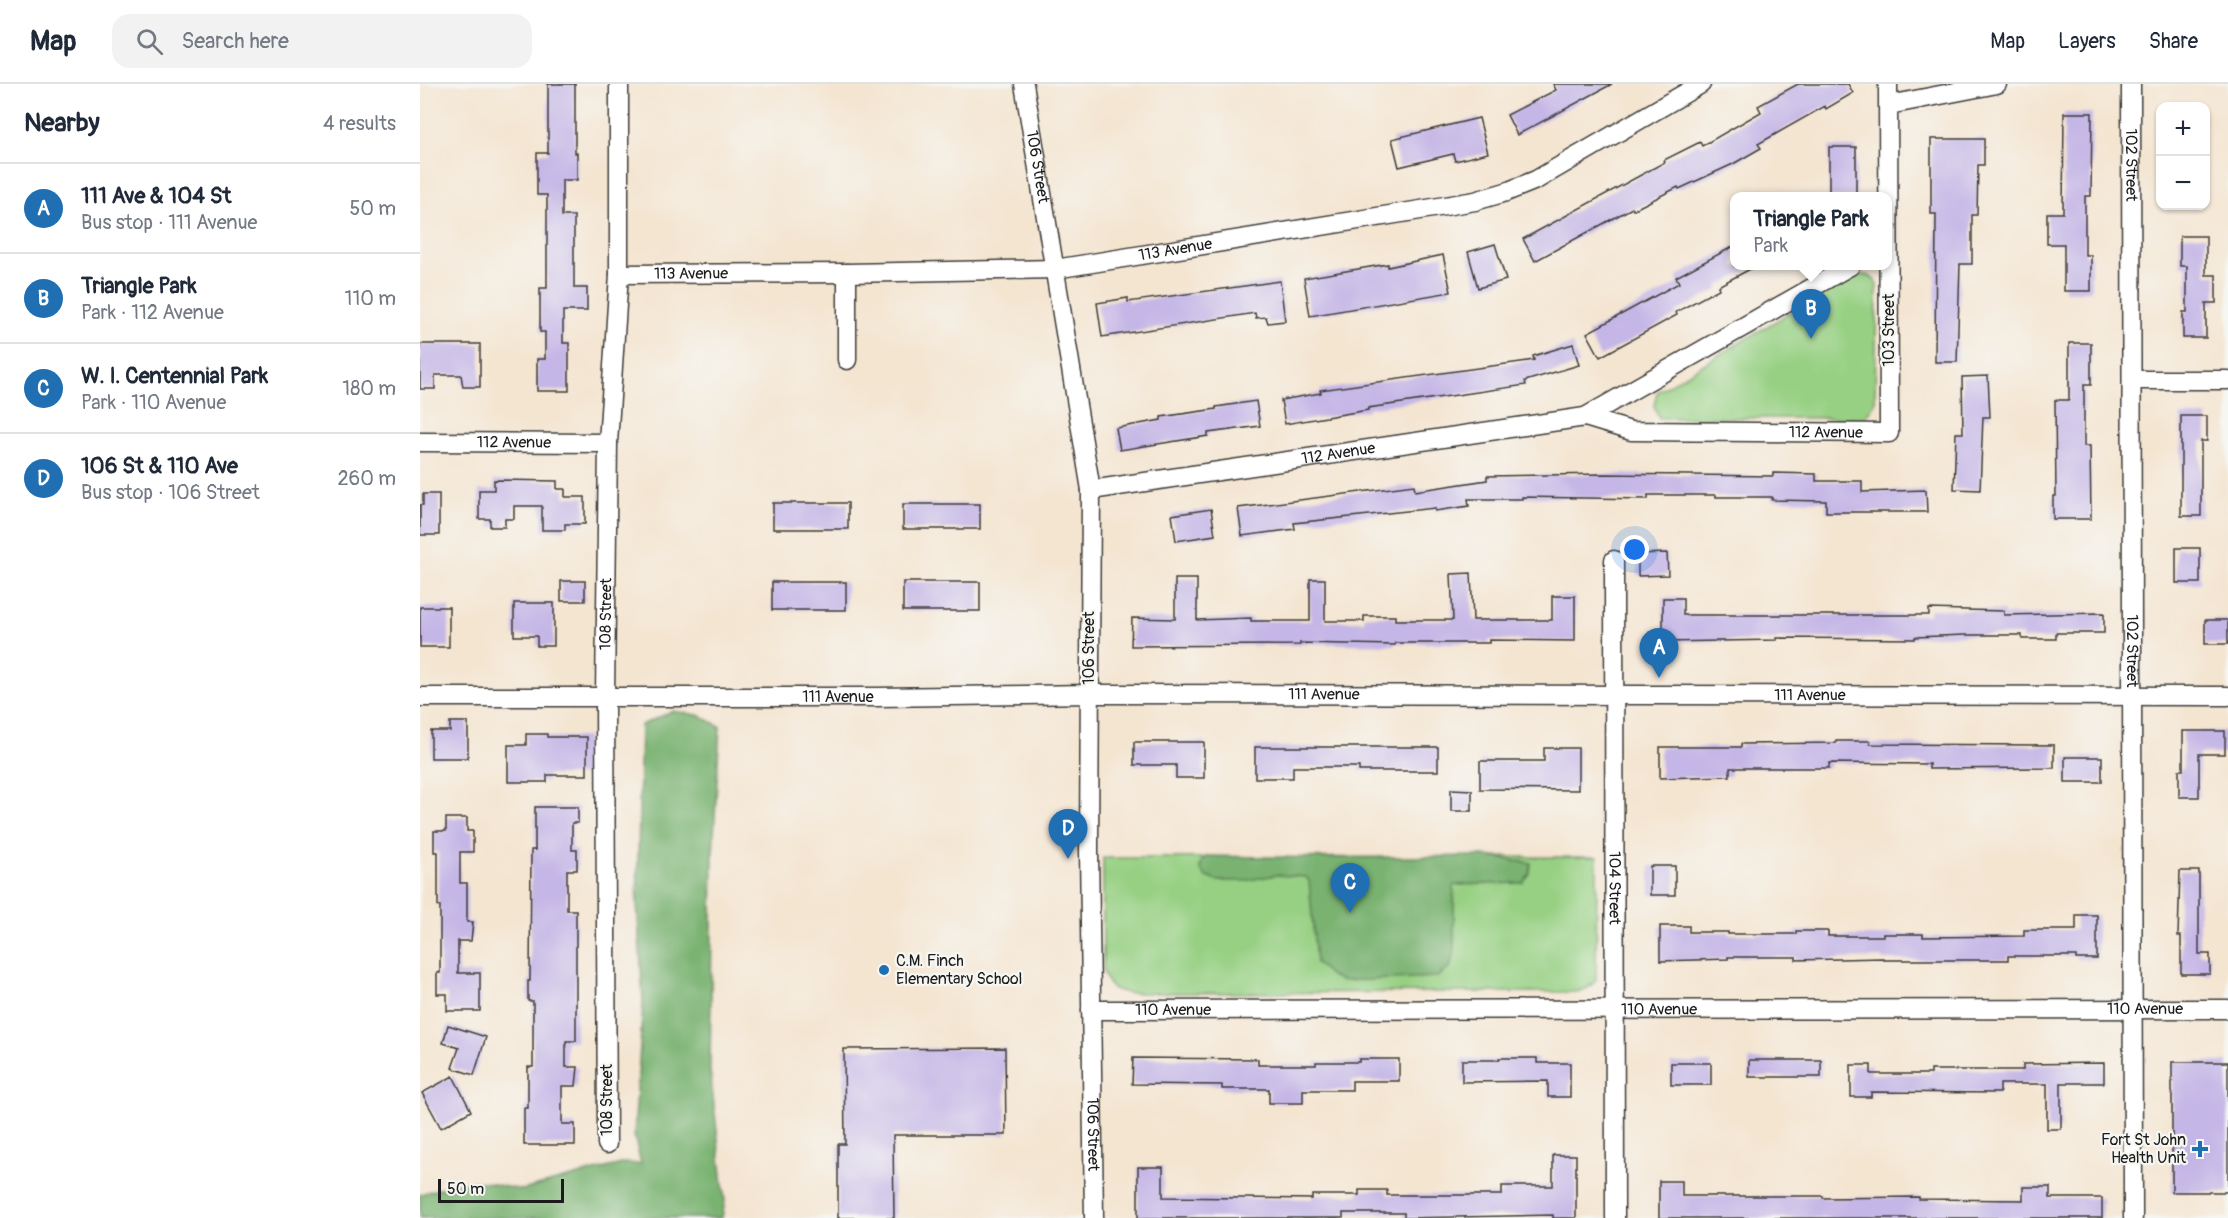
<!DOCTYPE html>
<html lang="en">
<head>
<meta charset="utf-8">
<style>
  :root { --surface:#fff; --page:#f2f2f3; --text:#1f2937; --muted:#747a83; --line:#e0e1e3; --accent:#1f6fb2 }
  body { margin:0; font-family:Pangolin,sans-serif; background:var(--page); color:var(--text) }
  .controls { position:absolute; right:18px; top:18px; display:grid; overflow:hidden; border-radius:12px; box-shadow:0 2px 4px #0004 }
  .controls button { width:54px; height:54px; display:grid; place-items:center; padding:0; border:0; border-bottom:2px solid var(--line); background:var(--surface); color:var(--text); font:30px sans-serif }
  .scale { position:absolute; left:18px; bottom:15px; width:126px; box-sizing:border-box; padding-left:6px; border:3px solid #1c1c1c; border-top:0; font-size:16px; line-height:21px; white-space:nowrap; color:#1c1c1c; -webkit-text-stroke:4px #f6f6f2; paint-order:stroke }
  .you { position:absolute; left:1215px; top:466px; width:21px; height:21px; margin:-15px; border:4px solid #fff; border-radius:50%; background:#1a73e8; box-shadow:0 0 0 9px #1a73e833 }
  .badge { display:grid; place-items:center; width:39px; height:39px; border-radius:50%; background:var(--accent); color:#fff; font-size:20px; font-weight:700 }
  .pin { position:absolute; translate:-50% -50px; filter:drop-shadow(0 2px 3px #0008) }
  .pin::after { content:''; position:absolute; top:32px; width:21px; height:18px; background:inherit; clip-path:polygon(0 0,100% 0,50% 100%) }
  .popup { position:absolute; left:1310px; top:108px; width:162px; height:78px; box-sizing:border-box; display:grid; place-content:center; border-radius:12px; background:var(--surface); filter:drop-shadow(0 2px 4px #0005); font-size:20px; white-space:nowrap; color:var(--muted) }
  .popup b { font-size:22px; color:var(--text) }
  .popup::after { content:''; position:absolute; left:50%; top:100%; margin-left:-12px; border:12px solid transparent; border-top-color:var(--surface) }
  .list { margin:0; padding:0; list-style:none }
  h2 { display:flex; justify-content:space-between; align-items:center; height:78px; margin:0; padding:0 24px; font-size:26px }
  h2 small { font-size:20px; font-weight:400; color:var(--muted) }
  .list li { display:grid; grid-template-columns:39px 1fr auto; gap:18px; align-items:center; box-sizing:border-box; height:90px; padding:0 24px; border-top:2px solid var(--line) }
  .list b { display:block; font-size:22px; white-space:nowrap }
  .list p { margin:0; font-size:20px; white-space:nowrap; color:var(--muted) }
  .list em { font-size:20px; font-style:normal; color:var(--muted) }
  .icon { flex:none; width:33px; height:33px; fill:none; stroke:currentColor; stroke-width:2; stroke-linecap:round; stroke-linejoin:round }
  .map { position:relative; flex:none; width:1808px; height:1134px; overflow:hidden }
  header { display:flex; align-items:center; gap:36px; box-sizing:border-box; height:84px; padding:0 30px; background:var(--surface); border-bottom:2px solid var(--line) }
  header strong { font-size:28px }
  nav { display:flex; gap:33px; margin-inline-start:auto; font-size:21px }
  .search { width:420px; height:54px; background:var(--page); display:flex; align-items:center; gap:15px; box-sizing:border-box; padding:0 21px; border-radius:18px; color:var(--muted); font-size:22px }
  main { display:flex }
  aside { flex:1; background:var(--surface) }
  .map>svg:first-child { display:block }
  .green { fill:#97d083; stroke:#5a7650; stroke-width:1.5 }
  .forest { fill:#79b271; stroke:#4a6746; stroke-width:1.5 }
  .building { fill:#c4b6e6 }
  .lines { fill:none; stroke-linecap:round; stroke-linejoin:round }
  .street-casing { stroke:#3c3a37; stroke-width:21 }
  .street { stroke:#fff; stroke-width:18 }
  .poi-dot { fill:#1f6fb2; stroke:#f6f6f2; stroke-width:2 }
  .labels { text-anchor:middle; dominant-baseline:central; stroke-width:4.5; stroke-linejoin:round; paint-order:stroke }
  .street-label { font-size:16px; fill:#1c1c1c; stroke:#f6f6f2 }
  .poi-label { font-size:16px; fill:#1c1c1c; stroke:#f6f6f2; text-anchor:start }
</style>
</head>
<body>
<header>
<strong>Map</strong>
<div class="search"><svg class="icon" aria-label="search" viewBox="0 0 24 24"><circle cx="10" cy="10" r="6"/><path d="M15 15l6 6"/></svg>Search here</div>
<nav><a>Map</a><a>Layers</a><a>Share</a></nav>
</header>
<main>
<aside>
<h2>Nearby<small>4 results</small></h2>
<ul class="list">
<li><span class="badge">A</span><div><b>111 Ave &amp; 104 St</b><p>Bus stop · 111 Avenue</p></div><em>50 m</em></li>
<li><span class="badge">B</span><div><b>Triangle Park</b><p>Park · 112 Avenue</p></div><em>110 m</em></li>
<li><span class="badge">C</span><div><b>W. I. Centennial Park</b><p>Park · 110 Avenue</p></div><em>180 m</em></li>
<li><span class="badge">D</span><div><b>106 St &amp; 110 Ave</b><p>Bus stop · 106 Street</p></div><em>260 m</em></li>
</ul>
</aside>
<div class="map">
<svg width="1808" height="1134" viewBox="0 0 1808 1134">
  <rect width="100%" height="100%" fill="#f6f6f2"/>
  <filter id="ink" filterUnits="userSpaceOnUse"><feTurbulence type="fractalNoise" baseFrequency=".0167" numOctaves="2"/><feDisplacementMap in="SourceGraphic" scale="12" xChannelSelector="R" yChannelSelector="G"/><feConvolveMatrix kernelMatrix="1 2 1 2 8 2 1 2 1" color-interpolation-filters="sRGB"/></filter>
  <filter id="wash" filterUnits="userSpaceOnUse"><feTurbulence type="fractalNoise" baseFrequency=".008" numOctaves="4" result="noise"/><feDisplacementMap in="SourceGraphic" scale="24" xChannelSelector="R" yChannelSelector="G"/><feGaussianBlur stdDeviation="1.35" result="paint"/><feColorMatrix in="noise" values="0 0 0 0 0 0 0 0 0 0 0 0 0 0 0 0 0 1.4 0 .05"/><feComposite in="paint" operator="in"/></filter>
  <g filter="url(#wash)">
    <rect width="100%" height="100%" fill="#f4e5d1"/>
    <!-- green -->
    <path class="green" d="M1438,190c9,1 16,2 19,11l-2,118 -10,15h-206l-5,-12 3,-14 196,-117z
      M1177,773l-1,123c-6,8 -11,10 -21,12l-446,1c-18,-2 -24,-9 -26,-26v-109z"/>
    <!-- forest -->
    <path class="forest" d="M253,627l25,4 22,11 -7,129 -3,215 15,131 -3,17h-302v-24l44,-12h19l39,8 103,-27 16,1 -7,-29 9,-134 -6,-99 4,-177z
      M788,772l116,2 159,-2 48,7 -1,10 -7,10 -69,2v65l-4,18 -13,9 -96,4 -12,-6 -13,-12 -7,-82 -3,-4 -30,-2 -32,6h-27l-11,-4 -6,-9 3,-10z"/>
    <g id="blocks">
      <!-- building -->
      <path class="building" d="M128,0h27v69h2v27h-15v36h12v72h13v23h-24v32h6v48h-32v-32h8v-27h-5v-44h7v-93h-10v-42h11z
        M1133,0h59l-95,51 -10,-20 49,-25z
        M1378,0h50l5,9 -27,16 -1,-3 -67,38 3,4 -28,16 -54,25 -1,-2 -45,23 -1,-2 -97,53 -12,-22 142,-77 -1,-2 36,-18 2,4 59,-34 -3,-6z
        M1644,29h28l-1,83h-6v59h6v36h-27v-47h-17v-31h16z
        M1059,34l9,35 -33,8 -2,-7 -54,13 -7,-28z
        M1511,55h53v26h-6l-1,50h-5v49h-12l-3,98h-22l1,-148h-5z
        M1409,63h27v49h-27z
        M1760,152h26v39h10v28h-10v35h-23v-26h4v-46h-7z
        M1075,160l11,36 -28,8 -10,-36z
        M1314,162v20h22l-38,20 1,3 -43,23 1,3 -77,42 -13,-24 92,-50 -3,-6z
        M1023,171l8,37 -141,24 -6,-38 84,-14v3z
        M860,197l5,40 -17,2 -2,-6 -10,1 -1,-5 -153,24 -5,-34 31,-5v4z
        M1649,259h22v42h-7v61h6l1,73h-38v-23h3l-1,-96h14z
        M0,260h60v43h-17l-2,-12h-26v14h-15z
        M1153,260l6,21 -54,16 1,4 -158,23v2l-83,14 -4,-24 40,-7 -1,-3 214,-30 -1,-4z
        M1568,292l2,41h-7l-3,73 -26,-1 2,-56h7l-1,-56z
        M836,317l4,25 -52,7v3l-88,14 -4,-22 45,-8v-3l55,-8v-2z
        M1761,332h26v25h-6v75h-20z
        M1353,389l43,1v7h46v11l64,-2 1,22h-101v-11l-54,-1v-3h-56v-2h-68v4l-126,-2v2h-54l1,7 -34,5v-3l-141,15 1,6 -53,7 -4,-28 176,-23 1,6 72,-11v-4l117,-2 169,2z
        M74,396l63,1v8h8v8h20v27h-20v6h-23v-24h-28v13h-9v8h-15v-8h-11v-29h15z
        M3,410h16v41h-19v-30h3z
        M353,419h75v26h-75z
        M483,420h77v25h-77z
        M791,425l4,26 -39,6 -4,-26z
        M1756,464h24v35h-24z
        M1247,469l1,22 -30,1v-22z
        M1051,489l2,47h79v-24h23v45l-86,-1v3h-94v2l-95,-2v2l-169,1 1,-28 43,1v-40h22v41l54,-2v3h59v-42h15v42h39v-5h31v4h58l-2,-46z
        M141,497h24v20h-24z
        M352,498h74v28h-74z
        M483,498h77v29h-77z
        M1243,514h20v17h246v-6l75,2v4l100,-2v20h-48v6h-34v-4h-57l-50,2v2l-138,-1v2l-114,2z
        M94,519h40v43h-17v-10h-23z
        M0,523h29v40h-29z
        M1785,536h23v24h-23z
        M30,638h18v36h-37v-27h19z
        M1763,647h42v23h-26v43h-20v-27h4z
        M106,650h21v3h40v38h-40v7h-39v-37h18z
        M1416,657h34v3l184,1v23l-125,1v-5l-100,-1v5h-99v8l-70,2v-31h81v-3l95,-1z
        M714,658h70v36h-28v-13h-42z
        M835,663h183v24h-79v-4h-66v11h-38z
        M1124,664h34v42l-98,-1v-28h64z
        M1645,673h37v25h-37z
        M1031,705l21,1v21h-21z
        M115,723h43v16h-6v27h5v20h-10v40h9v131h-10v26h12l-2,19h-14v38h13v21h-51v-37h4v-41h5v-66h-5v-20h2l1,-131h4z
        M26,734h21v13h6v21h-13v31h7v39h6l-2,19h-13v32h22v38h-33v-17h-10v-21h3v-67h-2v-54h-4v-21h12z
        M1230,782h25v29h-25z
        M1760,787h19v83h11v20h-29v-38h-3z
        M1656,831h21v44h-21v-3h-68v4h-125v-2l-87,2v-3h-68v2l-68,2v-35h29v6h39v2h68v-3h32v5h55v-2h40v3l101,-1v-6h52z
        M28,941l38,12 -12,38 -22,-7 7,-20 -16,-5z
        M585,964l1,87h-113l1,83h-56v-74h7l-1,-95z
        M713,974l125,1v6h58v-3h43v-3h40v22h-47v9h-49v13h-34v-14h-47v-4l-90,-1z
        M1079,974h38v5h33v34h-22v-16l-86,1v-22h37z
        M1329,976h72v17h-72z
        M1752,978h56v130h-56z
        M1251,979h40v22h-40z
        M1684,979v20h-43v46h-14v-45h-47v9l-129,-1v5h-20v-32h20v9h60v-4h92v-6z
        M33,992l18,35 -30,17 -19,-35z
        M1133,1071h23v63h-23v-3l-149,3v-5h-61v5h-205v-51h25v30l149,2v-4h47v-5h28v5h115v-9h51z
        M1239,1097h23v15h141v2l96,-1v2l104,1v-13h27v11h52v20h-443z"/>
    </g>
  </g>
  <g filter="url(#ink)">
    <use href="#blocks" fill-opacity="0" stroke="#3c3a37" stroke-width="1.5"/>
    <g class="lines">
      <!-- street casing -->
      <g class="street-casing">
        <g id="street">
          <path id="s1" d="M604,0l67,406 -2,359 5,369"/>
          <path id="s2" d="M1711,0l2,1134"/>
          <path d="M1469,21l108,-21"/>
          <path id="s3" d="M199,190l228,-1 208,-4 378,-61 42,-7 31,-9 30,-12 165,-96"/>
          <path d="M427,276v-87"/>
          <path d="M1713,296h95"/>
          <path id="s4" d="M1165,333l46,14 258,2 -1,-349"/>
          <path id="s5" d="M0,358l188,1"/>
          <path id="s6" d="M671,406l494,-73 265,-151"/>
          <path id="s7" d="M1194,476l1,658"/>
          <path id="s8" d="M0,613h457l213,-3 1138,2"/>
          <path id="s9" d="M671,926l1137,-1"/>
          <path id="s10" d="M187,1060l-2,-448 3,-253 11,-169v-190"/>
        </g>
      </g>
      <!-- street -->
      <use href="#street" class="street"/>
    </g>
  </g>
  <!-- markers -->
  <g class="poi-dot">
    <circle cx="464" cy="886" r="6"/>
    <path d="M1777 1056h6v6h6v6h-6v6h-6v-6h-6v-6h6z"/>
  </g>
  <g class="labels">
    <!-- street labels -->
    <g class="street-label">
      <text stroke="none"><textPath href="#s2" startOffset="81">102 Street</textPath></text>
      <text stroke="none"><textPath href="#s1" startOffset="84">106 Street</textPath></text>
      <text stroke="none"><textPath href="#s3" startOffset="558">113 Avenue</textPath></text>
      <text stroke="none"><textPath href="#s3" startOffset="72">113 Avenue</textPath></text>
      <text transform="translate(1469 246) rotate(-90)">103 Street</text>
      <text stroke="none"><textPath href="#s4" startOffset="243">112 Avenue</textPath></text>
      <text stroke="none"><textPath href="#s5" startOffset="94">112 Avenue</textPath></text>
      <text stroke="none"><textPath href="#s6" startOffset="250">112 Avenue</textPath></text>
      <text stroke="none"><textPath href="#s10" startOffset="530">108 Street</textPath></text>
      <text transform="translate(669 564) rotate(-90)">106 Street</text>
      <text stroke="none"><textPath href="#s2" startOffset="567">102 Street</textPath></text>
      <text stroke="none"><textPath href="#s8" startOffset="904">111 Avenue</textPath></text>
      <text stroke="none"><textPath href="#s8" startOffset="1390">111 Avenue</textPath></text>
      <text stroke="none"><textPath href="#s8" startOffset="418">111 Avenue</textPath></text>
      <text stroke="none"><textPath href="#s7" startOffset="328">104 Street</textPath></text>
      <text stroke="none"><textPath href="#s9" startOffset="1054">110 Avenue</textPath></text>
      <text stroke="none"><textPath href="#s9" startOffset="82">110 Avenue</textPath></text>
      <text stroke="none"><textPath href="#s9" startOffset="568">110 Avenue</textPath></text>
      <text transform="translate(187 1016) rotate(-90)">108 Street</text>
      <text stroke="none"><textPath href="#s1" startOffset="1056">106 Street</textPath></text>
    </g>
    <!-- poi labels -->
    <g class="poi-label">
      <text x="476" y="877">C.M. Finch<tspan x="476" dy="18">Elementary School</tspan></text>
      <text x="1766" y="1056" text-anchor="end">Fort St John<tspan x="1766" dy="18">Health Unit</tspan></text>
    </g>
  </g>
</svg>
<div class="controls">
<button>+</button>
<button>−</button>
</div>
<div class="scale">50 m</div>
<div class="you"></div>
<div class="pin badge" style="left:1239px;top:594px">A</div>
<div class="pin badge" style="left:1391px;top:255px">B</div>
<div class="popup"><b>Triangle Park</b>Park</div>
<div class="pin badge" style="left:930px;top:829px">C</div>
<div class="pin badge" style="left:648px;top:775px">D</div>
</div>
</main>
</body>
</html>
